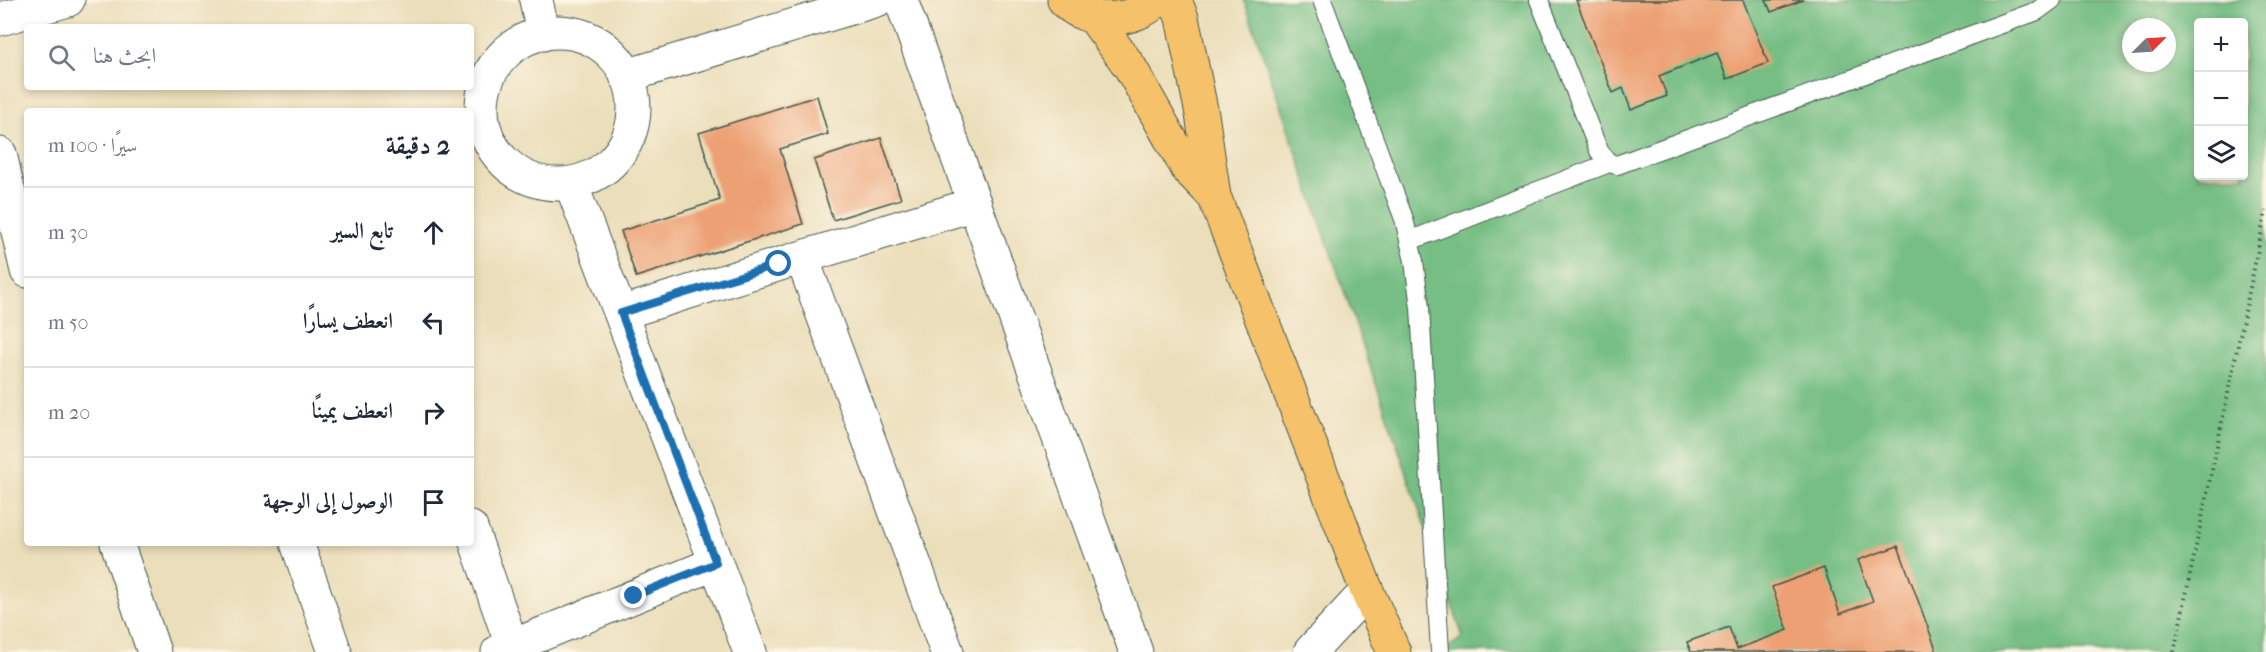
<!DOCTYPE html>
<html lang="ar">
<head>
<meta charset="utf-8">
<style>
  :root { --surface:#fff; --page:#f6f6f7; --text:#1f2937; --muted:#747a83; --line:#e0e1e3 }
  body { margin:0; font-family:"IM FELL French Canon",Amiri,serif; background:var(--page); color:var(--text); direction:rtl }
  .controls { position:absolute; right:18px; top:18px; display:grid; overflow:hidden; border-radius:6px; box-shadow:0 3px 9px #0003 }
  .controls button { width:54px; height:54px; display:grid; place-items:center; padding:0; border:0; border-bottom:2px solid var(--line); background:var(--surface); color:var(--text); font:30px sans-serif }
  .compass { position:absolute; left:2122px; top:18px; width:54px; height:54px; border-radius:50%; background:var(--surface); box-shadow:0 3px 9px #0003; rotate:66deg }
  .stop { position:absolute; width:18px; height:18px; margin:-14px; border:4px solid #1f6fb2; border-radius:50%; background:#fff }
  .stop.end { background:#1f6fb2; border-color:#fff; box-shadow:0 2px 6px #0008 }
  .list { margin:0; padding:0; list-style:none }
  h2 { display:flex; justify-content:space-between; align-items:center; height:78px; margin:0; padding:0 24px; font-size:26px }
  h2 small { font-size:20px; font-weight:400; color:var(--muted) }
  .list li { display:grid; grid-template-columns:39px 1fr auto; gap:18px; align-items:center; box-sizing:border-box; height:90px; padding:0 24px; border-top:2px solid var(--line) }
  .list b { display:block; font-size:22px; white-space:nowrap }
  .list em { font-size:20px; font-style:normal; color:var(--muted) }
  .icon { flex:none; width:33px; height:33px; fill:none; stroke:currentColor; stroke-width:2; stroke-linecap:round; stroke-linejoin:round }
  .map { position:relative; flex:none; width:2266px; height:652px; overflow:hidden; direction:ltr }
  .search { position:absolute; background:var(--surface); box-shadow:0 3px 9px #0003; left:24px; top:24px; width:450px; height:66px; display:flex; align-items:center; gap:15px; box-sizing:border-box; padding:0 21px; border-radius:6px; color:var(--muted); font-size:22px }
  .panel { position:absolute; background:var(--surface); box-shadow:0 3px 9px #0003; left:24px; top:108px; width:450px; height:438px; border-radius:6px; direction:rtl }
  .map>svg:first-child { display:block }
  .forest { fill:#76be84; stroke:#4a7e5c; stroke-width:1.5; fill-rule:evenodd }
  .building { fill:#eda073 }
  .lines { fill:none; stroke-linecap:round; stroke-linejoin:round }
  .service-casing { stroke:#3e5548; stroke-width:20 }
  .minor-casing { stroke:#3e5548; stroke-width:35 }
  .primary-casing { stroke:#3e5548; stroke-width:35 }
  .path { stroke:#3e5548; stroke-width:4; stroke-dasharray:1.5 4.5; stroke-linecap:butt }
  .service { stroke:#fff; stroke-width:18 }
  .minor { stroke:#fff; stroke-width:33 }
  .primary { stroke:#f5c16b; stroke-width:33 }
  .route { stroke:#1f6fb2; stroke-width:8 }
</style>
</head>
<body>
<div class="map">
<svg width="2266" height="652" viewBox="0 0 2266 652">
  <rect width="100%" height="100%" fill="#fcf5e5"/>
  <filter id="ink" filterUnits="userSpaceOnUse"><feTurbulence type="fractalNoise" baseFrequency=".0167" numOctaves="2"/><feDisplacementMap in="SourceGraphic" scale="12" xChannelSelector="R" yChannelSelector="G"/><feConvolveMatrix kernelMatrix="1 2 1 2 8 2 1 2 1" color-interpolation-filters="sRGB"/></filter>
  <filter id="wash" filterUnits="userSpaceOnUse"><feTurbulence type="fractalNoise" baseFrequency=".008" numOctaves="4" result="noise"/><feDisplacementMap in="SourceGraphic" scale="24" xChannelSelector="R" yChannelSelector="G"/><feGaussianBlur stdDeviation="1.35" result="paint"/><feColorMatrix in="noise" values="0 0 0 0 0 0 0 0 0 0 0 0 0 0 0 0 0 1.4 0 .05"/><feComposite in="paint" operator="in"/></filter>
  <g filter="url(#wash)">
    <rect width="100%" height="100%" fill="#ebdeba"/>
    <!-- forest -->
    <path class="forest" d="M1244,0h1022v652h-824l21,-15zM2198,22h46v154h-46zM2131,27h36v36h-36z"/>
    <g id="blocks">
      <!-- building -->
      <path class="building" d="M1576,0h167l25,63 -41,16 -10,-26 -58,23 8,20 -36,14 -8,-22 -10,5z
        M1766,0h37l-32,12z
        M817,96l11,38 -48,15 23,75 -167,53 -15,-46 99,-31 -21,-67z
        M881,138l20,61 -68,21 -19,-60z
        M1898,546l39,106h-246l-4,-10 42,-15 8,22 51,-19 -16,-43 52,-19 16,46 33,-13 -15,-41z"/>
    </g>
  </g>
  <g filter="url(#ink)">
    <use href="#blocks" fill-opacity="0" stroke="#3e5548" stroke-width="1.5"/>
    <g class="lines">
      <!-- service casing -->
      <g class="service-casing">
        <path id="service" d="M1322,0l82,219 10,42 6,47 20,344
          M1539,0l60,151 10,12 8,2 420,-154 15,-11
          M1409,241l200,-78"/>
      </g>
      <!-- minor casing -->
      <g class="minor-casing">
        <path id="minor" d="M536,0l7,34
          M901,0l235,652
          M0,19l68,-19
          M482 108a76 76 0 1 1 152 0a76 76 0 1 1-152 0Z
          M626,76l251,-76
          M0,154l27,117
          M571,184l179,468
          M802,258l145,394
          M621,313l354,-109
          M471,528l41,118
          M117,543l37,109
          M297,543l38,109
          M498,652l218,-89
          M1310,652l57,-61"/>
      </g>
      <!-- primary casing -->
      <g class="primary-casing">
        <path id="primary" d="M1064,0c21,26 72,23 93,0
          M1175,0l7,18 20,96 12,82 153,395 27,61
          M1094,18l36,49 57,101 27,28"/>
      </g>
      <!-- path -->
      <path class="path" d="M2174,652l92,-441"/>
      <!-- service -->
      <use href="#service" class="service"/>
      <!-- minor -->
      <use href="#minor" class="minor"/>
      <!-- primary -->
      <use href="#primary" class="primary"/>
    </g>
  </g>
  <g class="lines" filter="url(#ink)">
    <!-- route -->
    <path class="route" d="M634,596l82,-33 -95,-250 158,-49"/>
  </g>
</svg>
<div class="controls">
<button>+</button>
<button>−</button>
<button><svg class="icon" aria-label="layers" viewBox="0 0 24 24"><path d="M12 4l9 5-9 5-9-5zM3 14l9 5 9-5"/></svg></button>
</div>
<svg class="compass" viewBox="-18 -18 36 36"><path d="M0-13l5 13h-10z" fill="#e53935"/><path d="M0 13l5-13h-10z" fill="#747a83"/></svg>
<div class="stop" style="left:779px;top:264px"></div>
<div class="stop end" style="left:634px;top:596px"></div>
<div class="search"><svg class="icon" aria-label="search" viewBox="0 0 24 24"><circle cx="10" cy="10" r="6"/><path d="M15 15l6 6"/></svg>ابحث هنا</div>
<section class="panel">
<h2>2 دقيقة<small>سيرًا · 100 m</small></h2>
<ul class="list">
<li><svg class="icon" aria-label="ahead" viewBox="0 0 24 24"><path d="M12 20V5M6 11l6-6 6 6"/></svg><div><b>تابع السير</b></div><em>30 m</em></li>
<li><svg class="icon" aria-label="left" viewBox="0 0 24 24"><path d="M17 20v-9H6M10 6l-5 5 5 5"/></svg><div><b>انعطف يسارًا</b></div><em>50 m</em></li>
<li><svg class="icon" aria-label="right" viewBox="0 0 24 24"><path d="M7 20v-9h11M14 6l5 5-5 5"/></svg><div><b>انعطف يمينًا</b></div><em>20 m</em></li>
<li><svg class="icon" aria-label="arrive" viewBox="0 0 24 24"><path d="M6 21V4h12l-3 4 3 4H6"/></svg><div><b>الوصول إلى الوجهة</b></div></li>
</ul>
</section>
</div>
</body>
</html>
